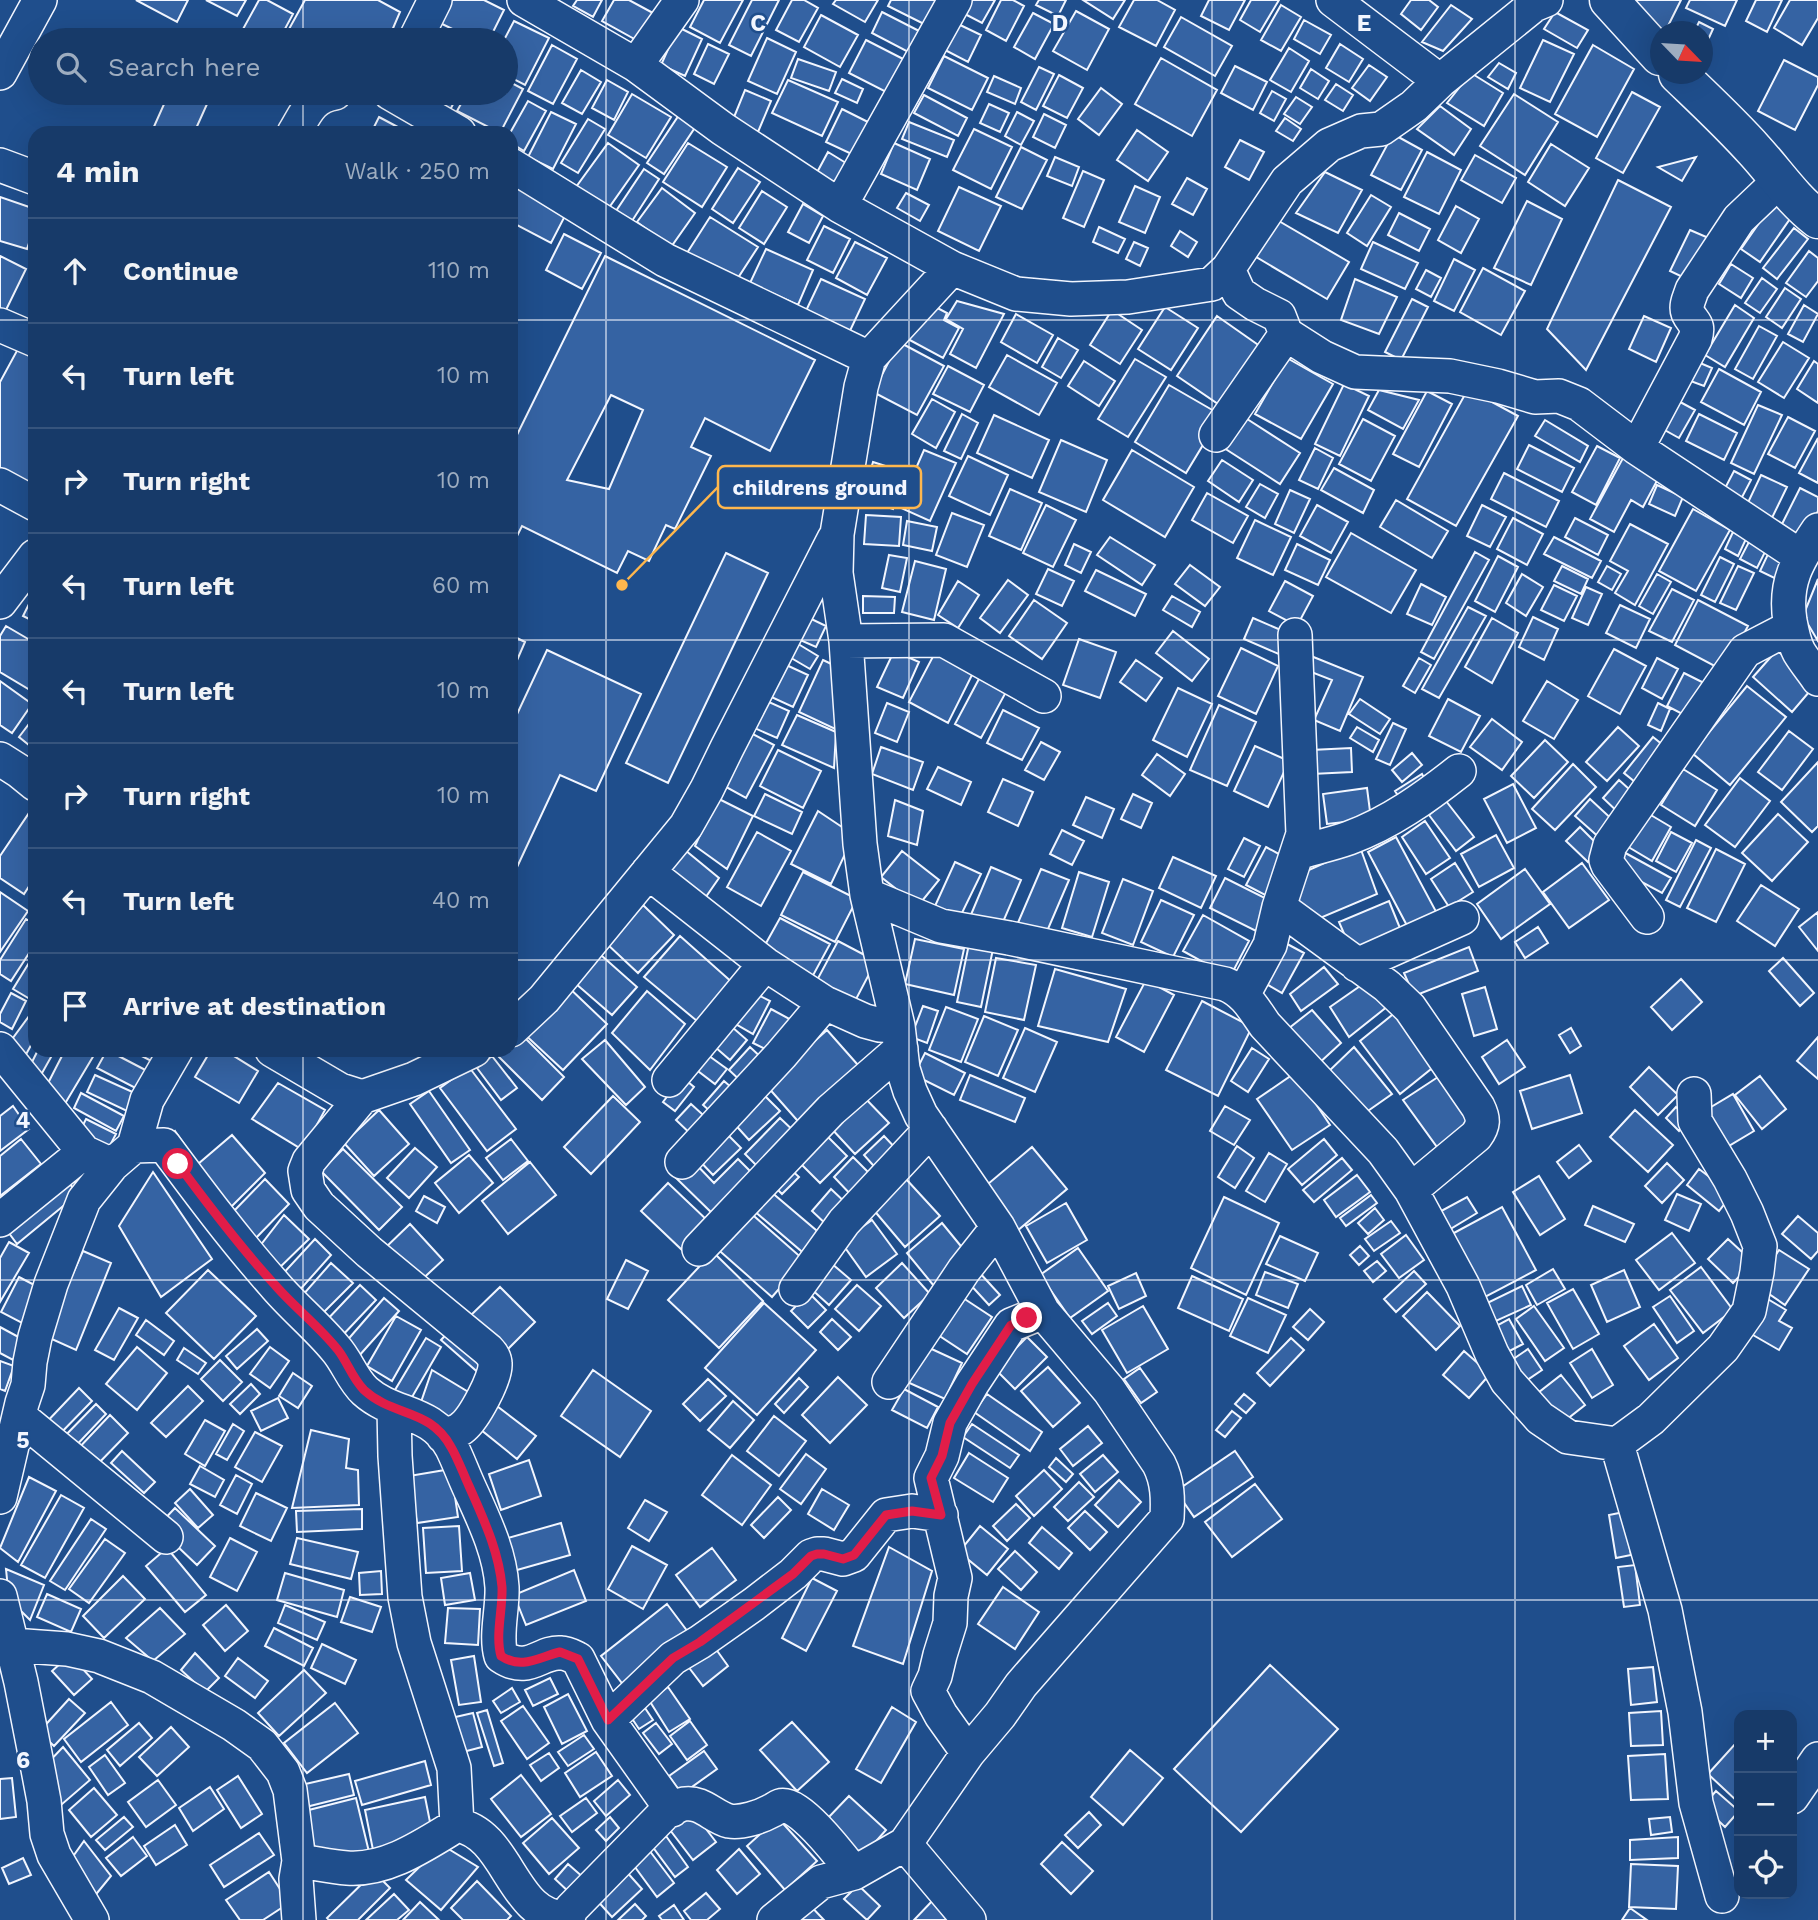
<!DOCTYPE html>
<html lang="en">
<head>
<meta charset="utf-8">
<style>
  :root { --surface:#173a69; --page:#244571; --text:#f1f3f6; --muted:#9eadc0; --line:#36547d }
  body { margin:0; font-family:"Work Sans",sans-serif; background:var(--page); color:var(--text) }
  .controls { position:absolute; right:21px; bottom:21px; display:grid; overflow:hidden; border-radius:14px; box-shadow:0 7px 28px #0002 }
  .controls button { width:63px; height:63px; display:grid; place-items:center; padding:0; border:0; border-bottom:2px solid var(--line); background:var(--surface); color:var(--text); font:35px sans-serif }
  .compass { position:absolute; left:1650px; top:21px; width:63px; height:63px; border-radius:50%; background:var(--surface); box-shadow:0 7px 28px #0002; rotate:115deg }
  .stop { position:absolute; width:21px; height:21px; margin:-16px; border:5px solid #e11d48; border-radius:50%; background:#fff }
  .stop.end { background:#e11d48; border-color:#fff; box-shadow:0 2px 7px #0008 }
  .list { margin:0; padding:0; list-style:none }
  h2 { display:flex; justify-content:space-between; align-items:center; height:91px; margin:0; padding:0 28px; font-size:30px }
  h2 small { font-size:23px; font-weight:400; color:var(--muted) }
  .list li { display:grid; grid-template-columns:46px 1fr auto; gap:21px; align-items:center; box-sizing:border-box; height:105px; padding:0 28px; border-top:2px solid var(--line) }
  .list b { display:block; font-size:26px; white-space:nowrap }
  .list em { font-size:23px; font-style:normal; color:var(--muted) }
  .icon { flex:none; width:38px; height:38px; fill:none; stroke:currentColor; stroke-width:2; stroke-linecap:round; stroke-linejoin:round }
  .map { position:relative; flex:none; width:1818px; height:1920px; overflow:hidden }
  .search { position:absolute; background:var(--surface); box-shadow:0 7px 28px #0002; left:28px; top:28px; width:490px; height:77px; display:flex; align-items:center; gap:18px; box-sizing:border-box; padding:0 24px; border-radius:38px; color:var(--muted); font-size:26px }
  .panel { position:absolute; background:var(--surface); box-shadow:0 7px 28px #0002; left:28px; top:126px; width:490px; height:931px; border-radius:21px }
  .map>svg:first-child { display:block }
  .building { fill:#3563a3; stroke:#f2f6ff; stroke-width:2; fill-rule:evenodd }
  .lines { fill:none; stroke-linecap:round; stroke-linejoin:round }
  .minor-casing { stroke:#f2f6ff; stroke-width:36 }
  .secondary-casing { stroke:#f2f6ff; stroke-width:41 }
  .minor { stroke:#1f4e8c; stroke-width:33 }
  .secondary { stroke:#1f4e8c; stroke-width:38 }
  .route { stroke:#e11d48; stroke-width:9 }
  .grid { fill:none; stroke:#f2f6ff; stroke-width:2; stroke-opacity:0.55 }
  .grid-label { font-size:23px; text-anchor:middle; font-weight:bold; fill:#f2f6ff; stroke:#1f4e8c; stroke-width:5; stroke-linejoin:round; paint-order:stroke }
  .leader { fill:none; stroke:#ffb74d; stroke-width:2.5 }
  .callout-dot { fill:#ffb74d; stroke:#1f4e8c; stroke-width:2.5 }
  .callout { fill:#1f4e8c; stroke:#ffb74d; stroke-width:2.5 }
  .callout-label { font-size:21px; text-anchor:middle; font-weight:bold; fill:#f2f6ff }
</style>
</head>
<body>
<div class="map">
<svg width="1818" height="1920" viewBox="0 0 1818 1920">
  <rect width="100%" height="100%" fill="#1f4e8c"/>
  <!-- building -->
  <path class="building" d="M136,0h52l-11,22z
    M206,0h40l-9,16z
    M259,0h8l26,14 -14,26h-42z
    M305,0h73l22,12 -12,28h-105z
    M451,0h33l20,10 -15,30h-14l-35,-17z
    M577,0h25l-9,17 -20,-11z
    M614,0h15l24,13 -15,28 -36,-20z
    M704,0h39l-23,43 -30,-16z
    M752,0h27l-28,56 -22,-11z
    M792,0h12l14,8 -19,34 -23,-12z
    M836,0h42l-13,22 -32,-18z
    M891,0h48l-7,28 -44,-22z
    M968,0h27l-13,23 -21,-11z
    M1001,0h12l11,6 -18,35 -20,-11z
    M1039,0h27l-8,16 -22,-11z
    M1083,0h42l-12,19z
    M1134,0h23l18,10 -19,36 -37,-19z
    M1209,0h36l-16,30 -28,-14z
    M1251,0h28l-19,32 -20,-12z
    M1411,0h18l9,7 -17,23 -20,-16z
    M1623,0h58l-16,32h-5z
    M1690,0h47l-12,26 -39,-18z
    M1756,0h26l-15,32 -21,-11z
    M1790,0h28v18l-16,27 -28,-17z
    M1281,5l20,12 -20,34 -20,-11z
    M1451,5l21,14 -29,32 -21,-9z
    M1076,11l33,18 -22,41 -34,-19z
    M882,12l43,22 -11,21 -42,-22z
    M1555,12l33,18 -11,18 -33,-19z
    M1033,13l21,11 -19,35 -21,-12z
    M821,15l37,20 -18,32 -36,-20z
    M1181,17l51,29 -17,30 -51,-29z
    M1304,20l27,15 -11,19 -26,-15z
    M514,21l35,17 -24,47 -19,-10v-35h-2z
    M1699,22l14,7 -11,24v-21h-8z
    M958,24l23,11 -13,27 -23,-12z
    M678,27l24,12 -17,37 -24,-11z
    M767,38l29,14 -19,42 -29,-13z
    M866,40l45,23 -17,33 -45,-23z
    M1543,40l31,14 -24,48 -30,-14z
    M708,44l21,10 -15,30 -20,-10z
    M1340,44l23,15 -14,23 -23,-14z
    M552,45l25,14 -24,45 -25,-13z
    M1593,45l41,24 -37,68 -42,-23z
    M1289,48l20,13 -18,31 -21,-12z
    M944,56l44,22 -16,32 -44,-22z
    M1161,58l56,32 -25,46 -57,-32z
    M798,59l38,13 -7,19 -38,-13z
    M1784,60l34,17v8l-23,45 -37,-19z
    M1499,63l17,10 -8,16 -20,-12z
    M1369,65l18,12 -17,24 -18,-13z
    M1235,66l32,16 -14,28 -32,-17z
    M1039,67l15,7 -18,36 -15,-8z
    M1311,69l18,12 -11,18 -18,-11z
    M581,70l20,12 -19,32 -20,-11z
    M1471,73l32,20 -19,33 -37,-23z
    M1059,75l24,13 -16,30 -24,-12z
    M994,76l27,12 -6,16 -28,-12z
    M842,79l21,10 -6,14 -22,-10z
    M506,80l17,9 -23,44 -43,-22 10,-18h39z
    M607,80l21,12 -14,28 -22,-12z
    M788,80l50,22 -16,34 -50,-23z
    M1336,84l17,11 -10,16 -18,-11z
    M1101,88l21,16 -23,31 -21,-16z
    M745,90l26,11 -13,31 -26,-10z
    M1272,91l14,8 -12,22 -14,-8z
    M1632,92l28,15 -37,66 -27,-15z
    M169,93h43l-18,40h-38l-4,-2z
    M418,93h41l-9,17z
    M632,94l39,23 -25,41 -38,-23z
    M1514,94l44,28 -33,53 -45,-29z
    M924,95l43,23 -9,18 -44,-23z
    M1296,97l16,10 -12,17 -16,-10z
    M528,101l18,10 -22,40 -13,-8 -1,-10z
    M989,104l20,9 -9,19 -20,-9z
    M1440,106l31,23 -17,26 -37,-26z
    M842,109l34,17 -16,32 -34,-16z
    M551,112l25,12 -23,45 -25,-12z
    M1017,112l17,9 -13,24 -16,-9z
    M1044,114l22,11 -11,23 -22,-11z
    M679,115l17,11 -32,48 -17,-11z
    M379,117l30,16h-38z
    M1285,118l16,11 -8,12 -17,-10z
    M588,119l17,10 -27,44 -17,-10z
    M909,122l45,18 -7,17 -45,-18z
    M974,129l38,18 -21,42 -38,-19z
    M1137,130l31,22 -20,29 -31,-21z
    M1393,134l29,16 -21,40 -30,-15z
    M1240,140l24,12 -15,28 -24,-13z
    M608,143l31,22 -31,44 -32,-22z
    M688,143l39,24 -25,40 -39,-25z
    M894,143l36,16 -13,31 -36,-16z
    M1551,144l38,24 -24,38 -37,-24z
    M1021,147l26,13 -25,49 -26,-12z
    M828,152l18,11 -14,27 -18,-12z
    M1427,152l34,18 -22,44 -35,-17z
    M1475,155l41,23 -14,25 -41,-23z
    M1055,157l24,10 -7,19 -25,-10z
    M1696,157l-14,24 -24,-14z
    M738,168l22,14 -27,41 -21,-14z
    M644,169l15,10 -27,42 -16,-10z
    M1083,171l21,9 -20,47 -21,-9z
    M1325,172l37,18 -24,43 -42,-20z
    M1187,178l20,11 -14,26 -21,-11z
    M1618,180l53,27 -85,163 -39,-41z
    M511,184l56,28 -16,31 -40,-21z
    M1135,186l25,11 -15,36 -26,-11z
    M959,187l42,19 -22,45 -41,-20z
    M662,188l33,25 -24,34 -34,-25z
    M762,191l25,16 -23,37 -25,-16z
    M906,193l23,12 -9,16 -23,-13z
    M1371,195l20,12 -24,39 -20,-13z
    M0,197l35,12v16l-8,24 -27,-8z
    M1527,201l35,18 -31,66 -37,-17z
    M1773,203l19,13 -32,46 -19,-13z
    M803,204l20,12 -14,27 -21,-11z
    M1456,206l23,13 -18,34 -23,-13z
    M1399,213l31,16 -11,22 -31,-16z
    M710,217l48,30 -24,37 -47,-31z
    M1272,217l77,45 -22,37 -76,-45z
    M824,226l26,13 -17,34 -26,-13z
    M1099,227l26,12 -7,14 -25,-11z
    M1794,228l14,11 -31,40 -14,-11z
    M1690,230l21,9 -20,42 -21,-10z
    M1180,231l17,11 -9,15 -17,-11z
    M564,234l37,19 -19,36 -36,-19z
    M855,242l32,16 -20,37 -31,-17z
    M1134,242l14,6 -8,18 -14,-7z
    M1373,242l45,21 -13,26 -44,-20z
    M766,249l47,21 -15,35 -48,-22z
    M1809,251l9,7v23l-12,16 -20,-14z
    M0,256l26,13 -21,43 -5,-2z
    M605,256l210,104 -45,91 -65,-33 -14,29 20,9 -36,73 -9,-4 -17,36 -21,-10 -11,22 -95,-47 -11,22v-101zM611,395l32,15 -34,79 -42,-9z
    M1454,259l21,11 -21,41 -20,-10z
    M1731,264l22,14 -12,20 -22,-14z
    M1483,268l42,23 -24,44 -41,-23z
    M1426,270l15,8 -10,19 -15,-8z
    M1762,278l15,11 -17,24 -15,-10z
    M821,279l44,20 -17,36 -44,-20z
    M1355,279l42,18 -18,37 -38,-14z
    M1785,288l16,11 -19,29 -16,-11z
    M1412,299l16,8 -27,53 -16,-8z
    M957,301l47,13 -28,54 -26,-14 13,-25 -17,-10z
    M926,302l21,11 -3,7 15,8 -16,30 -37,-20z
    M1735,305l19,13 -29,49 -20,-12z
    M1804,305l14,9 -15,28 -15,-8z
    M1165,307l33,21 -27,42 -33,-21z
    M1112,310l30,20 -22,34 -30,-19z
    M1016,314l37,21 -16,28 -36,-21z
    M1217,316l47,33 -40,59 -47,-32z
    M1644,316l27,12 -15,34 -27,-13z
    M1759,326l18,10 -24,43 -18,-10z
    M1058,338l20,12 -17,28 -19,-11z
    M899,342l45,24 -27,49 -44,-23z
    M1783,342l26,16 -25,40 -26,-16z
    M19,347l16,9v131l-35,-19v-86z
    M1007,355l50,28 -18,32 -50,-28z
    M1287,358l46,26 -32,55 -46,-25z
    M1135,359l31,18 -38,60 -30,-18z
    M1693,360l19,8 -8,18 -19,-7z
    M1084,361l31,20 -16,25 -31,-20z
    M1814,361l4,3v39l-21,-14z
    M948,366l36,19 -14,27 -37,-18z
    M1719,369l42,23 -17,33 -43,-23z
    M1344,384l25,12 -29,60 -25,-12z
    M1169,385l52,30 -35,58 -51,-31z
    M1468,389l50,27 -62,110 -49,-27z
    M1379,390l40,10 -16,29 -35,-19z
    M1427,391l25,13 -33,63 -26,-13z
    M1669,396l26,14 -16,28 -25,-14z
    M932,399l23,13 -19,36 -24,-14z
    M1758,405l24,10 -28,59 -23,-11z
    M962,414l16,9 -17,36 -17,-8z
    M1699,414l38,19 -13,27 -38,-19z
    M994,415l55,25 -17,38 -55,-25z
    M1244,417l56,36 -20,31 -56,-36z
    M1788,417l27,14 -20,37 -27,-14z
    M1363,419l32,17 -24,45 -32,-17z
    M1545,420l43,26 -8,16 -45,-26z
    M1818,438v45l-19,-10z
    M1061,440l46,20 -21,52 -47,-20z
    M1529,445l45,23 -12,24 -45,-23z
    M1597,446l23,12 -24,47 -24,-13z
    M1315,448l18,10 -15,31 -19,-9z
    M924,450l32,13 -26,58 -31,-14z
    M1132,450l62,37 -29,50 -62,-37z
    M968,456l40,19 -18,40 -41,-19z
    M1623,458l36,19 -16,30 -12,-7 -17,32 -24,-13z
    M1222,460l31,20 -14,22 -31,-21z
    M873,462l31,10 -11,37 -31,-10z
    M1334,468l40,22 -11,23 -42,-23z
    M1734,471l17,9 -11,21 -17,-9z
    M1504,473l55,28 -13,26 -55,-28z
    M1761,475l26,12 -18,37 -25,-13z
    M1260,484l18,10 -13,24 -19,-11z
    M1657,485l26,12 -8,19 -26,-12z
    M1800,488l18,9v14l-17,33 -23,-12z
    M1010,489l32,14 -21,47 -32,-14z
    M1290,490l20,9 -16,34 -19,-9z
    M1207,493l41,23 -15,27 -41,-23z
    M1396,500l52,31 -16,27 -52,-31z
    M1046,505l30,15 -23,47 -30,-14z
    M1317,505l31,17 -17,31 -31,-17z
    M1482,505l24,12 -16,30 -23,-11z
    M1693,509l37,21 -34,61 -37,-20z
    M952,513l32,12 -17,42 -31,-12z
    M866,515l35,2 -2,29 -35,-2z
    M1513,518l30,16 -16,31 -30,-16z
    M1575,518l33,17 -10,20 -33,-18z
    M1255,520l36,17 -18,38 -36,-17z
    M907,521l30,6 -5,24 -29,-6z
    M1630,524l38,20 -33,61 -20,-12 13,-22 -18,-10z
    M1733,532l13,7 -8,17 -13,-7z
    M1351,533l65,37 -25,43 -65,-36z
    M1110,537l45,28 -13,20 -45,-30z
    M1554,537l47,24 -9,17 -48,-24z
    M1751,538l17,8 -11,22 -17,-9z
    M1074,544l17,8 -10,21 -16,-8z
    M1297,544l33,16 -12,25 -33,-15z
    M1475,552l14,8 -55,99 -13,-7z
    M1769,552l23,11 -9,19 -23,-11z
    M726,553l42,20 -100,210 -42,-20z
    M889,555l18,3 -7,34 -18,-4z
    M1498,556l20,11 -23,45 -20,-11z
    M1720,557l14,7 -19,38 -14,-7z
    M915,561l31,8 -12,51 -32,-8z
    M1190,565l30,22 -15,19 -30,-22z
    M1562,566l26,13 -7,15 -27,-13z
    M1607,566l14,8 -9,16 -14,-8z
    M1738,566l16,7 -18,37 -16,-7z
    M1048,569l26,12 -12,25 -26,-12z
    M1096,570l50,24 -11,22 -50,-25z
    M1522,574l21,13 -17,29 -20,-13z
    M1657,574l14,8 -18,32 -14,-8z
    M1818,579v62l-15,-25z
    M1008,580l20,15 -28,38 -20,-15z
    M958,581l21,14 -21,33 -20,-13z
    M1285,581l28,15 -16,30 -28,-15z
    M1421,584l25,13 -14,28 -25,-11z
    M1554,585l23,11 -13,25 -23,-11z
    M1586,587l16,7 -14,31 -16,-7z
    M1672,589l22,11 -22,42 -23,-11z
    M35,592v30l-12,-6z
    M863,596l32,1 -1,16h-31z
    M1172,596l28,16 -8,15 -29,-17z
    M1034,600l33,23 -25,36 -33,-23z
    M1698,600l50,26 -24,45 -49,-26z
    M1620,605l30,14 -14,29 -30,-15z
    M1468,607l18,9 -47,82 -17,-9z
    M801,614l25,12 -10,21 -25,-11z
    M1533,617l25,12 -14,31 -25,-13z
    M1253,618l37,16 -9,21 -37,-16z
    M1492,618l26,15 -26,50 -27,-16z
    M6,626l29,17v50l-35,-21v-36z
    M1173,631l36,28 -17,22 -36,-28z
    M511,635l14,7 -14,32z
    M790,639l28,17 -8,13 -29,-17z
    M1079,639l37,13 -16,46 -37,-13z
    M938,647l38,20 -28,56 -39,-21z
    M1241,648l37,18 -22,48 -38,-18z
    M1614,649l32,17 -26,48 -32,-18z
    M547,650l94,44 -45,97 -36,-16 -49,105v-153z
    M1777,650l38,35 -23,27 -39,-35z
    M894,651l25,11 -16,36 -26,-11z
    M1311,656l52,21 -23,54 -26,-11 18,-40 -26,-10z
    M1419,658l12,7 -16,28 -12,-7z
    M1657,658l21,11 -16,30 -20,-11z
    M823,660l21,10 4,65 -49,-23z
    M1136,660l26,18 -16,23 -26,-19z
    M782,663l26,12 -15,32 -26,-12z
    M1684,673l26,13 -18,33 -25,-13z
    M980,677l26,15 -25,46 -26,-14z
    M0,681l32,23 -20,29 -12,-8z
    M1547,681l31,19 -24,39 -31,-18z
    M1747,686l39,31 -56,68 -38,-32z
    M1178,688l34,16 -25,53 -34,-17z
    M762,699l27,12 -12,27 -27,-12z
    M1360,699l30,20 -10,15 -31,-20z
    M1448,699l32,17 -19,36 -32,-16z
    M887,703l22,9 -12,30 -22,-9z
    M1658,703l12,6 -9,22 -13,-6z
    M1219,705l37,17 -29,64 -37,-16z
    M1003,710l36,18 -17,32 -35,-17z
    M797,715l39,17 -2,36 -52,-23z
    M35,716v34l-16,-13z
    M1492,719l30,23 -20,28 -32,-23z
    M1393,723l13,6 -16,36 -14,-6z
    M1357,727l22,13 -6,12 -23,-14z
    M1618,727l21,19 -32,35 -21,-19z
    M745,730l29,15 -28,53 -29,-16z
    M1789,731l24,18 -31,41 -24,-18z
    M1653,737l16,13 -29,36 -16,-13z
    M1545,740l23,22 -34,36 -23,-22z
    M1041,742l19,10 -16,28 -19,-10z
    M1255,746l34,15 -21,46 -34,-16z
    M881,747l42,15 -10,28 -41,-16z
    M1351,748l1,24 -40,2 -1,-24z
    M778,750l43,21 -18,37 -43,-22z
    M1412,753l10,12 -20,17 -10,-12z
    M1157,754l28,20 -15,22 -28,-21z
    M1818,762v64l-6,6 -31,-30z
    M1573,764l23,23 -41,43 -23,-21z
    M938,767l33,15 -10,23 -34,-16z
    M1683,769l34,21 -22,36 -34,-21z
    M1422,774l8,15 -26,16 -9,-14z
    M1740,778l30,23 -35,46 -30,-22z
    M1003,779l30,13 -15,34 -30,-14z
    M1619,780l20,18 -17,18 -19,-18z
    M1513,784l23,44 -29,15 -23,-44z
    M1367,788l4,31 -44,5 -4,-30z
    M765,794l37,18 -10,22 -38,-18z
    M1133,794l19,9 -11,25 -20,-9z
    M1086,797l28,12 -12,29 -29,-13z
    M717,798l36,18 -26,53 -32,-23z
    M1590,799l26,24 -14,17 -27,-24z
    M895,800l28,11 -6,34 -29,-9z
    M1446,801l28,36 -18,14 -27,-36z
    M818,811l36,24 -23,49 -40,-20z
    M1644,811l27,16 -19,34 -27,-16z
    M29,813l6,4v60l-11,17 -24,-16v-22z
    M1778,814l30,28 -36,39 -30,-28z
    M1425,821l25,37 -24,16 -24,-37z
    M1580,827l21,21 -13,14 -22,-21z
    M1062,830l22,11 -12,24 -22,-11z
    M757,832l34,19 -30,55 -34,-19z
    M1671,832l21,11 -16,29 -20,-11z
    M1496,835l18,33 -35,19 -18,-33z
    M1396,837l44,82 -28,16 -44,-83z
    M1244,838l16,8 -16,31 -16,-8z
    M1696,840l15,8 -31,59 -14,-7z
    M1266,847l22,12 -19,38 -23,-12z
    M1360,847l17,47 -71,30 -15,-46z
    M1716,849l29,15 -29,58 -29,-14z
    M685,850l34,28 -16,23 -36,-25z
    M1620,850l51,28 -9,15 -50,-27z
    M902,851l37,29 -21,26 -37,-29z
    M1173,857l43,19 -15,32 -42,-20z
    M955,862l26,12 -21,43 -25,-11z
    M1455,863l18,29 -24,15 -18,-28z
    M1582,863l27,37 -40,28 -26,-36z
    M991,867l30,13 -21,49 -30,-12z
    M1041,869l28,11 -24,56 -28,-11z
    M1525,869l25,35 -49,35 -24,-35z
    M803,872l54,27 -22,43 -54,-27z
    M1079,872l30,10 -17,55 -30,-9z
    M1225,878l46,23 -15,30 -46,-23z
    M1123,879l30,12 -20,54 -31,-12z
    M1761,885l38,24 -24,37 -38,-25z
    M0,892l28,19 -28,41z
    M1161,900l33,15 -21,42 -32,-15z
    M1389,901l15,37 -49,21 -16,-37z
    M643,905l31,30 -36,38 -31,-29z
    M1818,912v39l-19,-24z
    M1203,915l46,26 -19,36 -47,-26z
    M780,918l50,26 -20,37 -50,-27z
    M26,919l9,5v20l-24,37 -11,-7v-14z
    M1538,927l10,16 -23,15 -10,-16z
    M680,936l54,48 -37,37 -53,-44z
    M915,939l49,10 -10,46 -49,-11z
    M1278,939l26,14 -22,40 -26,-15z
    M838,941l38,20 -22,42 -38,-21z
    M969,944l24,5 -12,58 -24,-5z
    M1469,947l9,24 -64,25 -10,-23z
    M593,948l44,39 -25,28 -44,-38z
    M35,953v49l-22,-13z
    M996,958l40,7 -12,55 -39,-8z
    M1783,958l31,35 -14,13 -31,-35z
    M1324,967l14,17 -37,27 -11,-17z
    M1055,969l71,20 -18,53 -70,-16z
    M1681,979l21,23 -30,28 -21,-23z
    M1146,980l28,15 -30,57 -28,-15z
    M564,983l43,41 -44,46 -43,-40z
    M1363,984l25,22 -39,31 -19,-30z
    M1485,987l12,42 -23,7 -12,-42z
    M647,991l38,33 -35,46 -38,-37z
    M750,991l20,10 -17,33 -19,-11z
    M11,993l15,8 -14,28 -12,-7v-8z
    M1202,1001l50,26 -34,69 -52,-26z
    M923,1006l15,5 -11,32 -16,-6z
    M946,1007l32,12 -17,43 -32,-12z
    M35,1008v30l-11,20 -17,-12z
    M771,1009l24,13 -17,33 -25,-12z
    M1312,1010l29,33 -24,22 -33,-33z
    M1397,1011l39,54 -36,29 -40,-53z
    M984,1016l34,14 -20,46 -33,-14z
    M732,1027l15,13 -17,20 -15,-13z
    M1025,1028l32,14 -22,50 -32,-14z
    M1571,1028l10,18 -11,7 -11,-18z
    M827,1030l38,43 -61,55 -38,-43z
    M518,1031l46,46 -22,23 -46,-46 3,-4h12v-12z
    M1818,1037v42l-21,-18z
    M605,1040l40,47 -19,18 -44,-46z
    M1507,1040l18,27 -26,17 -17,-27z
    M750,1047l16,15 -21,23 -16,-15z
    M1354,1047l38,47 -27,19 -36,-42z
    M1252,1048l17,11 -21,33 -17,-11z
    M38,1050h17l-18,32 -9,-12z
    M65,1050h32l-37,62 -16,-21z
    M107,1050l48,25 -10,18 -48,-25z
    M130,1050h34l-7,14z
    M211,1050h13l34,21 -19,32 -44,-26z
    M705,1053l22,16 -12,15 -21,-16z
    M925,1053l40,20 -11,22 -40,-20z
    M492,1056l25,32 -16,12 -24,-32z
    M469,1067l47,62 -29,22 -47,-63z
    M1649,1067l29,28 -20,20 -28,-28z
    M1295,1073l35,52 -38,25 -35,-51z
    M95,1075l42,19 -8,18 -42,-20z
    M970,1075l55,23 -10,24 -55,-22z
    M1441,1075l31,45 -35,27 -34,-47z
    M1570,1075l12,38 -50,16 -12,-38z
    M1760,1076l26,33 -24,20 -27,-34z
    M682,1077l12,10 -19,24 -12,-9z
    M724,1081l15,13 -21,24 -15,-13z
    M278,1083l47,27 -22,40 -51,-31z
    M429,1091l41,59 -19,13 -41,-59z
    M761,1092l19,19 -31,29 -18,-20z
    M81,1093l43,23 -8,15 -42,-23z
    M1733,1094l21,37 -27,16 -21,-37z
    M613,1096l27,26 -49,52 -27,-27z
    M863,1096l26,27 -34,31 -25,-27z
    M691,1104l21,19 -15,17 -21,-20z
    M13,1106l16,23 -29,22v-35z
    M1225,1106l25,14 -16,25 -24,-14z
    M1676,1107l13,12 -10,12 -13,-13z
    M379,1110l30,34 -35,32 -30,-33z
    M1635,1110l38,35 -25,27 -38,-35z
    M780,1118l19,18 -36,36 -18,-18z
    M86,1119l30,15 -9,17 -29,-16z
    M722,1129l19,19 -28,27 -18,-19z
    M175,1131l23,33 34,-29 33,38 -40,40 -58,-75z
    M825,1134l22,22 -27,27 -22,-22z
    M884,1136l16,17 -20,20 -16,-18z
    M21,1139l20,25 -41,32v-40z
    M511,1139l17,22 -25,19 -17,-22z
    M1324,1139l13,16 -35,30 -14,-16z
    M1579,1145l12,16 -22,17 -12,-16z
    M1237,1146l17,12 -19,30 -17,-11z
    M1032,1147l35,42 -50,42 -35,-42z
    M415,1148l22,19 -28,31 -22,-20z
    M343,1149l59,58 -23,23 -58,-59z
    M1269,1153l18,11 -22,38 -19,-11z
    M469,1155l24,28 -34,30 -24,-30z
    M853,1157l21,21 -20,20 -20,-21z
    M1342,1158l10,12 -38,32 -11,-12z
    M691,1159l23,24 24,-24 18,18 -40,40 -42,-41z
    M530,1162l26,33 -48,39 -26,-33z
    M1667,1163l17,17 -22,23 -17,-17z
    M787,1166l12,11 -17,17 -11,-11z
    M1699,1169l33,25 -13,17 -32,-26z
    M153,1172l59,87 -51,38 -42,-71z
    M1357,1175l13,17 -34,25 -12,-17z
    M1539,1176l26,43 -25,16 -27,-43z
    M64,1179l15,14 -62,51 -14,-19z
    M265,1179l24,25 -37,38 -22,-27z
    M906,1179l34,37 -35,31 -33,-39z
    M668,1183l41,39 -27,28 -41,-39z
    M831,1189l17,16 -20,21 -16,-15z
    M770,1191l53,45 -16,20 -54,-46z
    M1677,1194l24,10 -12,27 -24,-11z
    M1371,1195l6,8 -31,23 -6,-8z
    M424,1196l21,11 -8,16 -21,-12z
    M1224,1197l55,26 -33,72 -55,-27z
    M1467,1197l10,16 -35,21 -10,-18z
    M1066,1203l21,37 -40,23 -21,-37z
    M1593,1206l41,18 -9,18 -40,-17z
    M1502,1207l34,63 -51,27 -33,-63z
    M1375,1208l9,12 -16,14 -10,-11z
    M746,1209l58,51 -32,37 -58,-51z
    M284,1215l25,24 -35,34 -18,-22z
    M1798,1216l20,17v18l-7,8 -29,-25z
    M872,1220l25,34 -31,23 -25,-35z
    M1391,1221l9,12 -26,18 -9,-12z
    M942,1223l27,33 -35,30 -27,-33z
    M410,1224l33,36 -27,25 -32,-36z
    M1672,1233l23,30 -36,27 -23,-30z
    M1406,1235l18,25 -25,18 -18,-24z
    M1280,1236l38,17 -13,28 -39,-17z
    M315,1239l16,16 -33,37 -19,-14z
    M1728,1239l25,23 -20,21 -25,-24z
    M9,1242l20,11 -29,49v-44z
    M1360,1246l9,10 -10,9 -9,-10z
    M1078,1248l30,43 -38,27 -30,-43z
    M1779,1250l30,19 -24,36 -29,-20z
    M83,1251l28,12 -35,87 -31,-14z
    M713,1252l50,49 -44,47 -51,-48z
    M626,1260l22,11 -20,38 -21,-10z
    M1377,1261l9,10 -13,11 -9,-11z
    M331,1263l22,20 -36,36 -16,-22z
    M831,1263l20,17 -22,25 -20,-18z
    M902,1263l28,31 -26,24 -28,-30z
    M1701,1267l32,43 -30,23 -33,-43z
    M1553,1269l12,20 -28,16 -11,-20z
    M208,1270l48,46 -42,43 -48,-46z
    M1624,1270l16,37 -33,15 -16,-37z
    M978,1271l22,24 -11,10 -22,-24z
    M1414,1271l12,13 -30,28 -12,-13z
    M1265,1272l33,12 -10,24 -32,-13z
    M1136,1273l10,23 -27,13 -11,-23z
    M1192,1276l51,23 -14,32 -51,-23z
    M19,1277l23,12 -18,35 -23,-12z
    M360,1285l16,15 -37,39 -16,-15z
    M857,1285l24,21 -22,25 -24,-22z
    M1522,1286l9,19 -44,20 -8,-18z
    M500,1287l35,35 -30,30 -35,-36z
    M1573,1289l26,45 -26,15 -26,-46z
    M1427,1292l33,34 -24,24 -33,-34z
    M809,1293l17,17 -18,18 -17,-17z
    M957,1294l35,23 -25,37 -35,-23z
    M1670,1296l24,35 -17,12 -24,-36z
    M384,1298l15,13 -41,46 -14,-13z
    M1248,1298l38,17 -18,38 -38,-17z
    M1766,1298l20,12 -7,11 13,7 -13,22 -33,-19z
    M764,1303l52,47 -59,65 -52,-47z
    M1108,1303l9,13 -25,18 -10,-13z
    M1143,1306l25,43 -41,24 -25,-43z
    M1534,1306l30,42 -19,13 -29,-42z
    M119,1308l19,10 -24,42 -19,-10z
    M1310,1309l14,13 -16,18 -15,-13z
    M396,1316l25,14 -29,51 -25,-15z
    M832,1319l19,18 -13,13 -18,-18z
    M1509,1319l14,25 -25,13 -13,-25z
    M146,1320l28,21 -10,14 -28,-20z
    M1654,1324l24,34 -29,22 -25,-34z
    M0,1327l24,13 -11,20 -13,-7z
    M452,1328l40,35 -11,12 -40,-35z
    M257,1329l11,12 -31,28 -11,-13z
    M1027,1337l20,20 -32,32 -20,-20z
    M426,1338l15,9 -33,57 -16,-9z
    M1291,1338l13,12 -34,36 -13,-13z
    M923,1345l39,18 -17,36 -40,-18z
    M137,1347l30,26 -30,37 -31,-26z
    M270,1347l19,14 -19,27 -20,-14z
    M184,1348l22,15 -8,11 -21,-14z
    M1528,1349l14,21 -22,15 -14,-21z
    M1592,1349l21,36 -21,13 -22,-35z
    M1464,1351l26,23 -21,24 -26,-23z
    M220,1360l22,22 -19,19 -22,-22z
    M0,1361l14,5 -9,25 -5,-2z
    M1048,1367l32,36 -27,24 -32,-36z
    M1140,1368l17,24 -16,11 -17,-24z
    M432,1370l43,26 -21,24 -34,-15z
    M593,1370l58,41 -31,46 -59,-41z
    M293,1373l19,13 -14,22 -19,-12z
    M1561,1375l24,30 -28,22 -23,-31z
    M838,1377l29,28 -37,38 -28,-28z
    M799,1378l9,9 -24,26 -9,-9z
    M708,1379l18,17 -26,25 -17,-17z
    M251,1384l9,10 -20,20 -10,-10z
    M188,1386l15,15 -37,36 -15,-14z
    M79,1388l13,13 -38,39 -13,-12z
    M904,1389l34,18 -11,21 -35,-18z
    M987,1394l55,38 -12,19 -56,-39z
    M1244,1394l11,9 -9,10 -11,-9z
    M278,1398l10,20 -27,13 -10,-20z
    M733,1401l21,19 -24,28 -22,-18z
    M493,1403l43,33 -19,23 -42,-34z
    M96,1404l10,10 -36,38 -11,-10z
    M1232,1411l9,7 -16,19 -9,-7z
    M110,1415l18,18 -35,36 -18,-17z
    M774,1416l32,25 -27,35 -32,-25z
    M205,1420l20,11 -20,35 -20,-12z
    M233,1424l11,7 -17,29 -11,-6z
    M972,1424l47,31 -9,13 -47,-31z
    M1088,1426l14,17 -29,23 -13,-17z
    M311,1430l38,9 -3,29 12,2 1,35 -67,3z
    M255,1432l27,14 -20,36 -27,-15z
    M122,1451l33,31 -11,11 -33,-30z
    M1235,1451l18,26 -59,40 -18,-26z
    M969,1453l39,25 -15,24 -39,-24z
    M806,1454l20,15 -25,35 -21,-15z
    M732,1455l39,30 -29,40 -40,-30z
    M1103,1455l15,17 -23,20 -15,-18z
    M1056,1458l17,16 -7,8 -17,-15z
    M529,1460l12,36 -40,14 -12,-36z
    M200,1466l24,14 -9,17 -25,-13z
    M451,1469l7,48 -41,6 -8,-47z
    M1044,1470l18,19 -28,27 -18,-20z
    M236,1475l16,9 -15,30 -17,-9z
    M29,1477l27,14 -38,71 -18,-14z
    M1119,1480l22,22 -23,25 -23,-22z
    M1079,1482l15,15 -26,24 -14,-14z
    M1255,1484l27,35 -50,38 -27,-35z
    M190,1489l23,26 -15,13 -23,-25z
    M822,1489l27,16 -15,25 -26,-16z
    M256,1493l31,15 -16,33 -31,-15z
    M61,1495l23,13 -39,70 -24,-13z
    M778,1497l13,13 -27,28 -13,-13z
    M645,1500l22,12 -18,29 -21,-13z
    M1016,1504l14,14 -23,23 -14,-15z
    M175,1508l40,38 -18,19 -40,-38z
    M362,1509v20l-65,3 -1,-21z
    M1085,1511l22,21 -17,18 -22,-22z
    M1624,1512l7,43 -15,3 -7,-43z
    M91,1519l15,10 -41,61 -15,-9z
    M561,1523l9,32 -60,17 -9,-32z
    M459,1526l3,45 -36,2 -3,-45z
    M980,1526l28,23 -21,26 -28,-23z
    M1042,1527l30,26 -13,16 -30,-26z
    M230,1538l27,14 -20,39 -27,-14z
    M297,1538l61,14 -7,27 -61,-15z
    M105,1539l20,14 -36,50 -20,-14z
    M632,1546l35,19 -24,44 -35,-20z
    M889,1547l43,24 -29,93 -50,-18z
    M167,1548l39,47 -21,17 -39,-46z
    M712,1548l24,32 -36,27 -24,-32z
    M1015,1551l22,21 -16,18 -23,-21z
    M1635,1565l5,40 -16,2 -6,-40z
    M6,1569l38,16 -14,35 -21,-21z
    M574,1570l12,31 -60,24 -12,-30z
    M381,1571l1,23 -22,1 -1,-22z
    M285,1573l59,17 -7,27 -60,-17z
    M470,1573l5,27 -30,5 -4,-27z
    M123,1576l22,23 -41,39 -21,-22z
    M812,1578l25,13 -31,60 -24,-13z
    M1003,1587l36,25 -24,37 -37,-25z
    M47,1594l34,15 -10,23 -34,-15z
    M350,1597l31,10 -9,25 -31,-10z
    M667,1604l24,32 -66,51 -24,-31z
    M226,1605l22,26 -23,20 -22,-26z
    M285,1605l40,17 -8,18 -39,-17z
    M160,1608l25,26 -32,27 -27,-23z
    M448,1608l32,1 -2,36 -33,-2z
    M274,1628l39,20 -9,18 -39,-20z
    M322,1644l34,16 -11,24 -34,-16z
    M713,1645l15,21 -25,20 -16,-21z
    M195,1653l24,25 -14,14 -24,-22z
    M70,1655l22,24 -18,16 -22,-24z
    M474,1656l7,46 -22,3 -8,-45z
    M238,1658l30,23 -13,17 -30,-22z
    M1270,1665l68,64 -97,103 -67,-63z
    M1653,1667l4,35 -26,3 -3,-36z
    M304,1670l22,23 -47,43 -21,-23z
    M550,1678l8,16 -25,12 -8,-16z
    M668,1687l22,32 -21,13 -20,-32z
    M512,1688l8,14 -19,11 -8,-12z
    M568,1694l19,37 -25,13 -18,-37z
    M69,1699l16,14 -31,33 -15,-14z
    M111,1702l17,23 -47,37 -17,-23z
    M641,1702l12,18 -14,9 -12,-18z
    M335,1703l23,30 -51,40 -23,-30z
    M523,1706l26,37 -22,16 -26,-38z
    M892,1707l24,15 -35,61 -25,-14z
    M487,1710l16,53 -9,3 -17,-53z
    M1661,1711l2,34 -32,1 -2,-33z
    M473,1713l9,34 -23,6 -8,-35z
    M690,1721l17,24 -20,15 -17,-24z
    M792,1722l37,40 -32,29 -37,-41z
    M139,1723l13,15 -32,28 -13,-16z
    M656,1723l16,21 -13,10 -16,-21z
    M171,1727l18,20 -32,29 -18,-19z
    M584,1735l10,14 -26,17 -10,-14z
    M1736,1743l3,2v58l-31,-29z
    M63,1747l27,33 -29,25 -18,-37z
    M1130,1750l33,28 -40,47 -32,-28z
    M704,1751l13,18 -35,25 -13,-18z
    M596,1752l16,24 -32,21 -15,-24z
    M549,1753l10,15 -18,13 -11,-16z
    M1665,1754l3,45 -37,1 -3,-44z
    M105,1755l20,28 -17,12 -19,-28z
    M425,1761l6,24 -69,20 -7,-24z
    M349,1774l5,21 -48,12 -5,-22z
    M521,1775l30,39 -30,23 -30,-38z
    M238,1776l24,38 -21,14 -24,-38z
    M12,1778l4,39 -16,2v-40z
    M158,1780l18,25 -30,22 -18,-25z
    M618,1780l12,15 -24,21 -12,-15z
    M210,1787l14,22 -31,22 -14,-23z
    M94,1788l23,27 -26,22 -22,-27z
    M1716,1791l23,20 -14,16 -22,-21z
    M849,1796l37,34 -23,26 -37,-36z
    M425,1797l8,40 -60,13 -8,-40z
    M356,1798l13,54h-52l-16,-40z
    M586,1798l11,15 -25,19 -12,-16z
    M693,1812l23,30 -23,18 -23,-30z
    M1089,1812l12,13 -23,23 -13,-13z
    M124,1817l9,10 -28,23 -9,-10z
    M610,1817l9,11 -13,13 -10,-11z
    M1670,1817l2,15 -21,3 -2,-16z
    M552,1818l27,30 -30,26 -26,-31z
    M778,1818l39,43 -32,29 -38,-44z
    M175,1825l12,20 -31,20 -12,-19z
    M259,1833l15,22 -50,32 -14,-22z
    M666,1836l22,31 -13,10 -23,-31z
    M133,1837l14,19 -26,20 -15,-18z
    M1678,1837v21l-48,2v-20z
    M84,1841l27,35 -18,22 -24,-36z
    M1062,1842l31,29 -22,23 -30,-30z
    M442,1845l36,22 -37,43 -35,-30z
    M739,1849l21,25 -23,20 -20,-24z
    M649,1850l25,33 -17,14 -25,-34z
    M23,1858l8,17 -22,9 -7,-16z
    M568,1864l16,14 -14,15 -15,-14z
    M1631,1864l47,2 -2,43 -47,-2z
    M625,1870l17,19 -30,28 -18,-20z
    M269,1872l20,31 -26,17h-23l-14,-20z
    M374,1872l16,16 -32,32h-29l-2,-2z
    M477,1881l34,35 -4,4h-44l-12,-12z
    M858,1885l22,21 -13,14 -23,-21z
    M706,1893l14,16 -13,11h-16l-7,-9z
    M394,1894l15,16 -12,10h-31z
    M934,1899l20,21h-40z
    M805,1900l19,20h-21l-1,-2z
    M420,1902l19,18h-36z
    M635,1904l11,12 -4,4h-24z
    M674,1905l10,15h-22l-3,-4z
    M1630,1908l17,12h-25z"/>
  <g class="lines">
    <!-- minor casing -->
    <g class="minor-casing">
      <path id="minor" d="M524,0l112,65 87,64 117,77 112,62 64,26 55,5 57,-2 84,-13 16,-15 59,-88 42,-36 32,-14 20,-2 33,-23 26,-25 94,-76 12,-5
        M1333,0l107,81
        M415,40l20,-40
        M636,65l46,-65
        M0,73l40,-73
        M390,93l69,40
        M294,133c12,-20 17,-36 41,-40
        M0,165l35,13
        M511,165l154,95 204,98
        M840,206l115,-206
        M1228,269l11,24 16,11 24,12 7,18 36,23 33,15 95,4 48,10 37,11 24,-1 20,8 58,44 163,108
        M0,325l35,15
        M1216,435l70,-101
        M1637,448l58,-109c5,-16 -2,-15 -7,-26 -3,-8 2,-16 4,-23l47,-71 40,-38
        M0,485l35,19
        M1818,530c-21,31 -34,53 -28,91 2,11 4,22 9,31 6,10 13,18 19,27
        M0,602l35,-46
        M846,641l98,-1 100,56
        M0,759l19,12 16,13
        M1297,853c17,-5 35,-9 52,-15 41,-15 77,-41 110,-67
        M648,872l117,92 60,39 40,18 15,4 18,1
        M867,895l74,31 68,12 216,46c19,7 29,25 40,41l118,126 28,39 52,96 29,68 15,27 33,37 28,19 49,7 34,-25 72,-71 26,-37 8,-39 3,-26 -13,-33 -17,-34 -35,-58 -1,-27
        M1279,907l108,79 23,22 68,99c6,12 6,18 -2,29l-65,54
        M1647,917l-39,-52 -2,-5 4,-15 135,-194 46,-24
        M1357,965l105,-47
        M1243,995l27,-50 9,-38 24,-73 -8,-199
        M511,1030l33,-31 142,-173 21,-37 20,-41 107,-209
        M0,1049l84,103 28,13
        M272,1050l68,40 22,7 52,-18 60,-29
        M669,1080l96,-116
        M362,1097l-53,64 -4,10 3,19 11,16 50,46 119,98c4,4 7,8 7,14 1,14 -21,54 -32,63 -5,5 -13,6 -20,9
        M134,1146l30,-1c35,47 70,94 109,138 19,23 43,42 62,65 12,13 17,31 30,43 29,26 66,18 87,57 6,12 11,26 17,39 14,31 31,65 33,100 1,22 -7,48 -1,69 28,19 39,-5 60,-3 6,0 11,3 17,6l30,61 64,90
        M682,1162l99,-107 44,-52
        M0,1220l84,-68
        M699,1249l132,-139 70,-61
        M796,1289l48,-67 87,-93
        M889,1382l75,-112 34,-43
        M394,1408l1,48 10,141 9,46 40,125 3,57
        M19,1416l147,121
        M1617,1444l48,166 20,102 11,91 26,93
        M0,1497l22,-94 6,-18 2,-23 5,-25 16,-53 33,-84 28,-35 22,-19 13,-46 29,-50
        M0,1596l21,86 16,82 7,37 3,33 7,21 38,65
        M12,1645l55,4 32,7 53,21 82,48 28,20 21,27 7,18 9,71 -3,18 3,41
        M608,1720l65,-62 27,-16 54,-38 39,-30 18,-18 6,-2h7l19,5 11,-4 32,-40 26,-4 29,4
        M968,1753l-27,-38 -13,-24 7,-15 5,-21 10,-32 1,-27 4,-18 -24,-100 11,-22 8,-33 22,-39 39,-59 32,-13
        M1792,1797l26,-38
        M905,1844l64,76
        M299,1861c16,2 32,6 48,7 40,3 77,-23 110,-43 53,9 54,95 111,93l3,-9 94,-96c6,-3 13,-8 19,-9 18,-3 29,13 45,17 13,2 31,-4 42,-10 3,-1 6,-4 9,-5 19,-6 63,53 74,67
        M774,1920l47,-38 33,-9 51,-29 63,-91 32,-38 21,-30 146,-167c1,-19 1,-36 -8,-54l-50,-74 -66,-78 -45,-85 -77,-112 -11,-24 -7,-22 -5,-43 -31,-131 -7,-51 -14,-203 -10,-68 1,-39 24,-147 8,-29 83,-90"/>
    </g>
    <!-- secondary casing -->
    <g class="secondary-casing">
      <path id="secondary" d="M1609,0l51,56
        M1678,74c26,25 53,50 77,77 21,23 38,49 63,68"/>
    </g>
    <!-- minor -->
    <use href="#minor" class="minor"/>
    <!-- secondary -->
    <use href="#secondary" class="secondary"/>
  </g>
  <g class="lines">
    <!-- route -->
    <path class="route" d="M178,1164c31,42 62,83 97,121 19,22 45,42 63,65 10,13 14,28 26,40 29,27 66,18 87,57 7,12 12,26 18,39 14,32 30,65 33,101 1,22 -7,48 -1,69 21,14 38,1 59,-4l18,7 30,61 65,-62 27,-16 93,-68 18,-18 6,-2h7l19,5 11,-4 32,-40 26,-4 29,4 -10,-37 11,-22 8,-33 22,-39 39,-59 16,-7"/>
  </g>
  <!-- grid -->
  <path class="grid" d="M303,0v40M606,0v1920M909,0v1920M1212,0v1920M1515,0v1920M303,93v40M0,320h35M511,320h1307M0,640h35M511,640h1307M0,960h35M511,960h1307M303,1050v870M0,1280h1818M0,1600h1818"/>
  <g class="grid-label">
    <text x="758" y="31">C</text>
    <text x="1060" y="31">D</text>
    <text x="1364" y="31">E</text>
    <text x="23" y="1128">4</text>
    <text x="23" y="1448">5</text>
    <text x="23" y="1768">6</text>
  </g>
  <!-- callouts -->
  <path class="leader" d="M622 585L718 487"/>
  <circle class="callout-dot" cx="622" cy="585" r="7"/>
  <rect class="callout" x="718" y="466" width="203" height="42" rx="7"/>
  <g class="callout-label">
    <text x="820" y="495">childrens ground</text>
  </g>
</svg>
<div class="controls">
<button>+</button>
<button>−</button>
<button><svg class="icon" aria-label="locate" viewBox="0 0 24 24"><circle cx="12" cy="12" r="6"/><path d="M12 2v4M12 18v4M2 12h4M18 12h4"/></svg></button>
</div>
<svg class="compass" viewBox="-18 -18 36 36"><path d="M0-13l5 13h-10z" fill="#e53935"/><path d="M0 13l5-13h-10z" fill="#9eadc0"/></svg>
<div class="stop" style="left:178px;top:1164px"></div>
<div class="stop end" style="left:1027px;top:1318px"></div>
<div class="search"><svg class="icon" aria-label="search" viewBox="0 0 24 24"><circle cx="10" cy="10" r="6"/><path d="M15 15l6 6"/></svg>Search here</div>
<section class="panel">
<h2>4 min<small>Walk · 250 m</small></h2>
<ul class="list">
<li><svg class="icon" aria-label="ahead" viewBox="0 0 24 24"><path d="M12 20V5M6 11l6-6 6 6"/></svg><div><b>Continue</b></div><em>110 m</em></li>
<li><svg class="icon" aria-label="left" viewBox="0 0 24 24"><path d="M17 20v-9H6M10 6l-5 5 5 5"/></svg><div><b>Turn left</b></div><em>10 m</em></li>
<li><svg class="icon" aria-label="right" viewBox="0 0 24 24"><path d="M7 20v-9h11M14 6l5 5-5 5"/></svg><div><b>Turn right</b></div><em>10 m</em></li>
<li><svg class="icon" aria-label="left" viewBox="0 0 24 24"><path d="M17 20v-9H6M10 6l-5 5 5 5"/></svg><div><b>Turn left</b></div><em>60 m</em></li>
<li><svg class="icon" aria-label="left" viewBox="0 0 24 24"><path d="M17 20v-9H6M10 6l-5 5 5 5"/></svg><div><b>Turn left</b></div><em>10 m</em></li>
<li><svg class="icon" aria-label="right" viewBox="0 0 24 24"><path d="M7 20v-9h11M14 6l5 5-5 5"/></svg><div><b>Turn right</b></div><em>10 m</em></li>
<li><svg class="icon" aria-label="left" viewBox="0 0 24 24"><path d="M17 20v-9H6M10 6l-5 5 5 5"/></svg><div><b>Turn left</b></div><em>40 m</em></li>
<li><svg class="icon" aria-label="arrive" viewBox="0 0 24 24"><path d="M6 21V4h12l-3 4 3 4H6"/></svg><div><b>Arrive at destination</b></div></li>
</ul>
</section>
</div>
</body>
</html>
